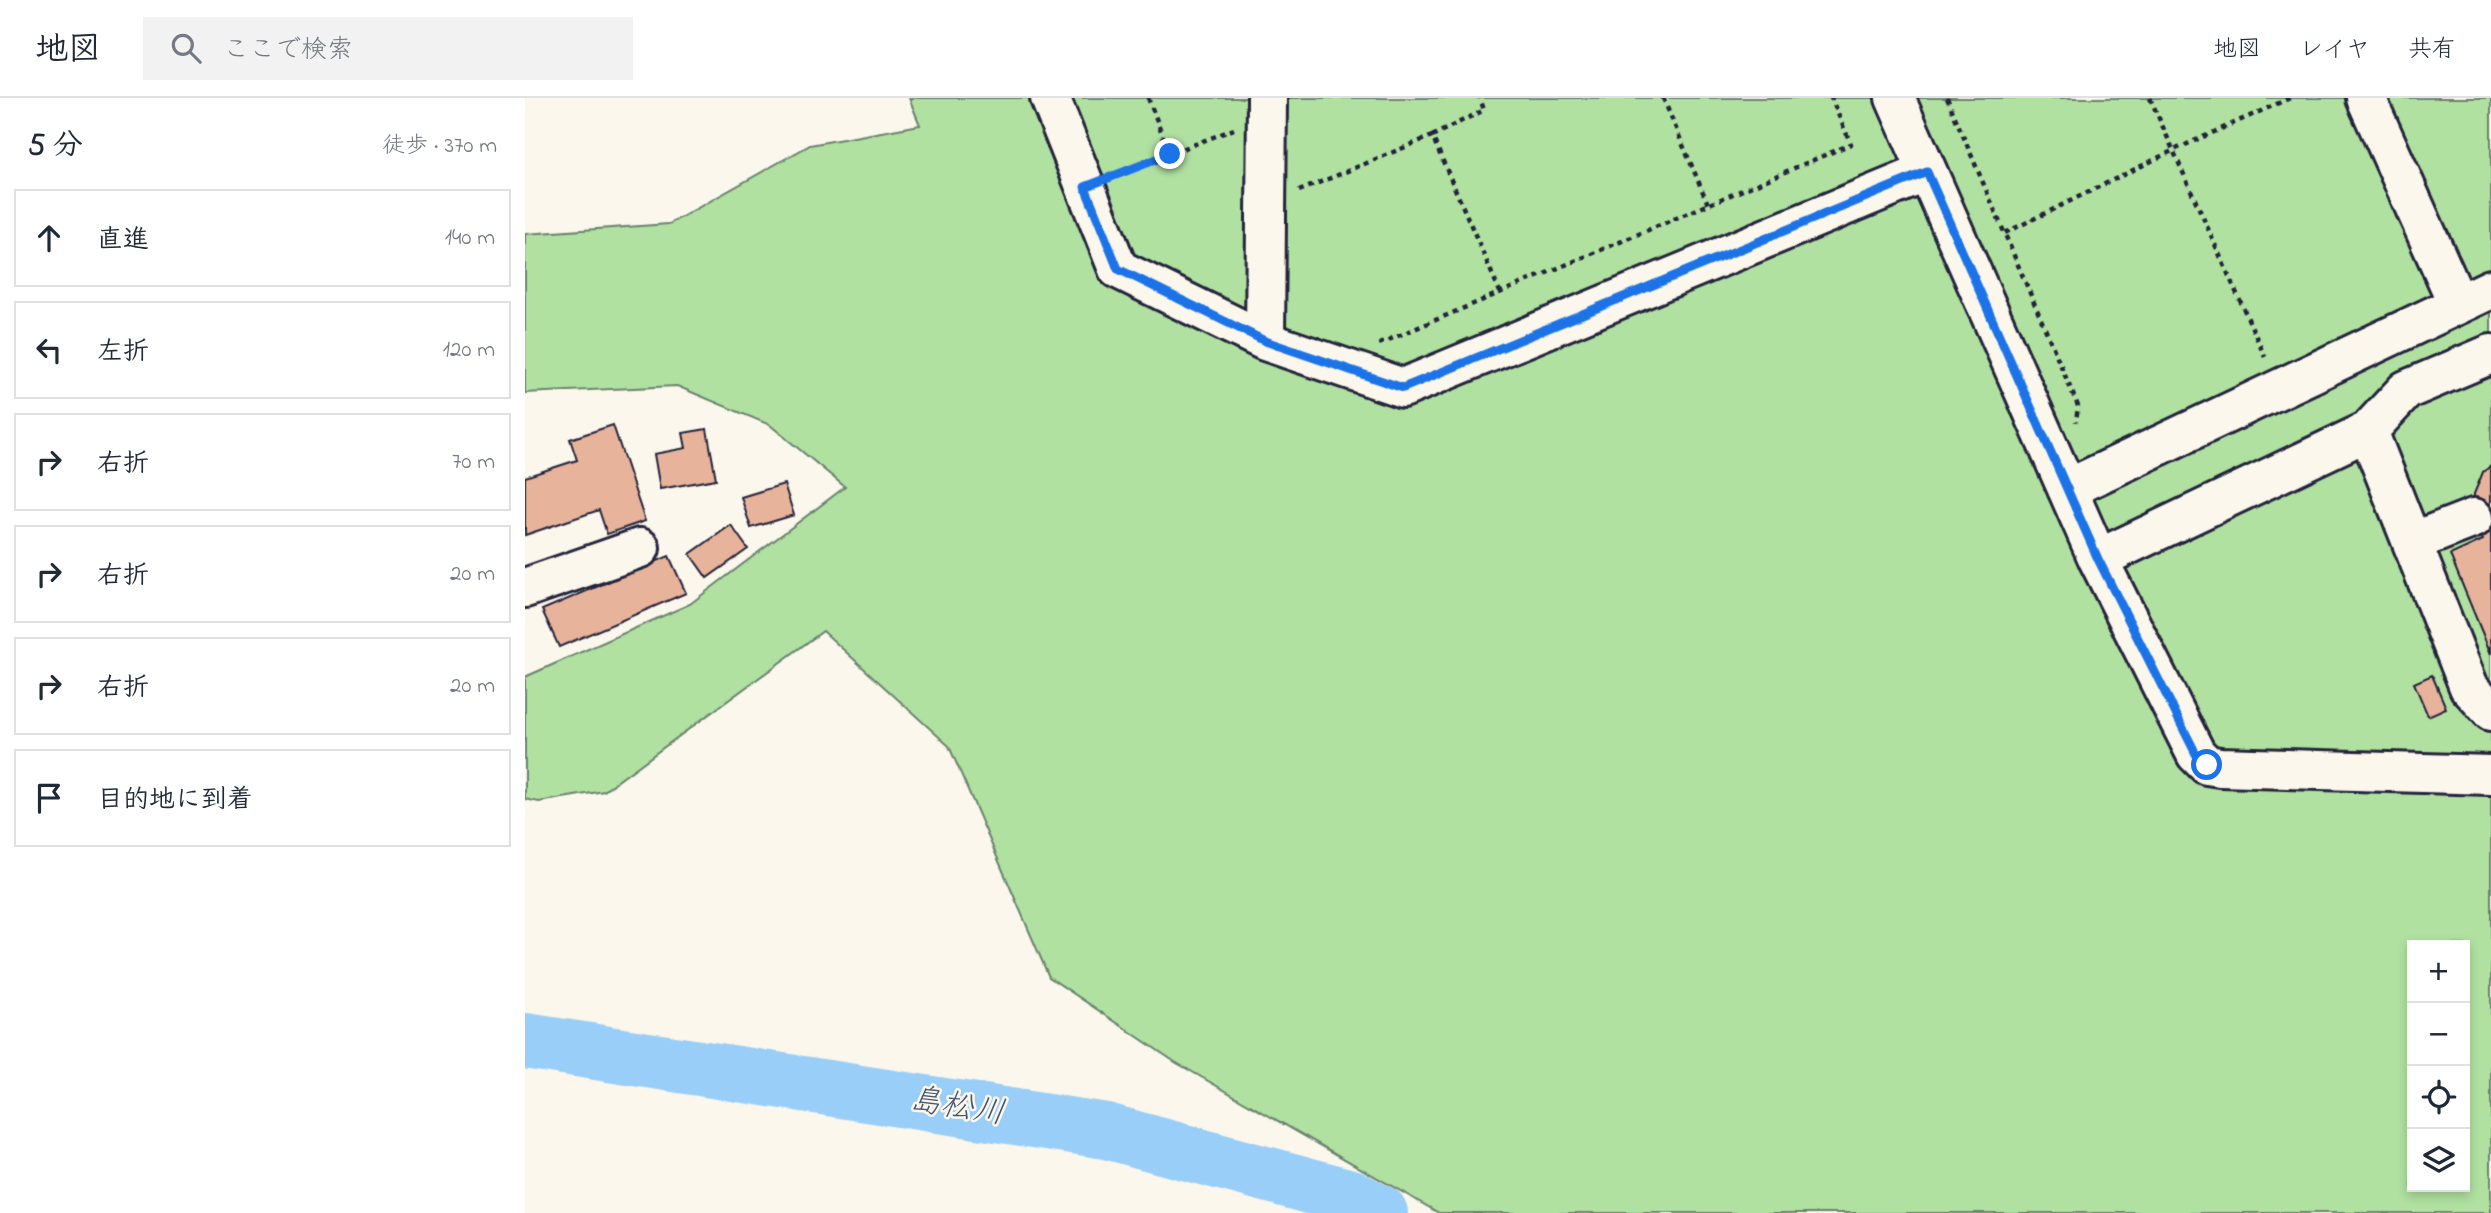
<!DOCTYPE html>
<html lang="ja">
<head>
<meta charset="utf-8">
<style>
  :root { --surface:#fff; --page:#f2f2f3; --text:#1f2937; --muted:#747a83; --line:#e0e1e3 }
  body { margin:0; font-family:"Indie Flower","Klee One",sans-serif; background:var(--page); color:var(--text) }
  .controls { position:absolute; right:21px; bottom:21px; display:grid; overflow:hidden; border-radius:0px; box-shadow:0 4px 10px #0003 }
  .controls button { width:63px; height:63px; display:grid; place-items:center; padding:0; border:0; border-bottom:2px solid var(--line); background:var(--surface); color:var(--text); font:35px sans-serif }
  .stop { position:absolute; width:21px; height:21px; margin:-16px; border:5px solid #1a73e8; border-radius:50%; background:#fff }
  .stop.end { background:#1a73e8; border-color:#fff; box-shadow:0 2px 7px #0008 }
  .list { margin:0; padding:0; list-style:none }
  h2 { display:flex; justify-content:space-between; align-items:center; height:91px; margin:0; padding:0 28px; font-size:30px }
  h2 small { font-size:23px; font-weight:400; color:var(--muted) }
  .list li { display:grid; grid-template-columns:46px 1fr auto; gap:21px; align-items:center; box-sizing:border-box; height:98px; margin:0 14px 14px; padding:0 14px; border:2px solid var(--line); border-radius:0px }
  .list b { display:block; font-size:26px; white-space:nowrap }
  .list em { font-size:23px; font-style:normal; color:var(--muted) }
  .icon { flex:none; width:38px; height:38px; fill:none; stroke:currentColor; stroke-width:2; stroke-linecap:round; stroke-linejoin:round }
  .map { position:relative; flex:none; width:1966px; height:1115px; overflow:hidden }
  header { display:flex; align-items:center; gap:42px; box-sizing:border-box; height:98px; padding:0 35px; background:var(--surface); border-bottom:2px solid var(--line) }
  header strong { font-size:33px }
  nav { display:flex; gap:38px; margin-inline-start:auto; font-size:24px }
  .search { width:490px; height:63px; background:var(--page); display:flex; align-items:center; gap:18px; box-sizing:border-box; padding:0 24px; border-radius:0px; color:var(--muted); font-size:26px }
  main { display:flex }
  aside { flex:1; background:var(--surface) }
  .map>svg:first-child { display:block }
  .green { fill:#b0e1a1; stroke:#69826e; stroke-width:2; fill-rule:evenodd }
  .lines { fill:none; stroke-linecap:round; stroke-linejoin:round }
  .river { stroke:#98cef7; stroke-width:56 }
  .building { fill:#e8b39b; stroke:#22223b; stroke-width:2 }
  .minor-casing { stroke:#22223b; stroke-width:44 }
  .path { stroke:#22223b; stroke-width:4.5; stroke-dasharray:5 5; stroke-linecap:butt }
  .minor { stroke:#fbf7ec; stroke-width:38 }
  .route { stroke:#1a73e8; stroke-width:9 }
  .labels { text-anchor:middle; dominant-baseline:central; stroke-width:5; stroke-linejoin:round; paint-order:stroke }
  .water-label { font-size:32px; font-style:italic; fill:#455673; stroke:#fbf7ec }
</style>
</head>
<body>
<header>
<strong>地図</strong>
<div class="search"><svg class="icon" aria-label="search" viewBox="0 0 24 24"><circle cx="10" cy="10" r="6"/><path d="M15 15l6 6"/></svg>ここで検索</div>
<nav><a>地図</a><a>レイヤ</a><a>共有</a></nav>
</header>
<main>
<aside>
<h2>5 分<small>徒歩 · 370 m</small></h2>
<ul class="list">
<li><svg class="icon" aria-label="ahead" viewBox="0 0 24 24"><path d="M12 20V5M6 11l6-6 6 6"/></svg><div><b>直進</b></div><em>140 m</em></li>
<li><svg class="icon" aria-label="left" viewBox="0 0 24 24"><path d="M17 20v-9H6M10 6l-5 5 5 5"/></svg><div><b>左折</b></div><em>120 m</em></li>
<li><svg class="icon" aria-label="right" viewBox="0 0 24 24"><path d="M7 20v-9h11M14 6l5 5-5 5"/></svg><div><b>右折</b></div><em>70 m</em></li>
<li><svg class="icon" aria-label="right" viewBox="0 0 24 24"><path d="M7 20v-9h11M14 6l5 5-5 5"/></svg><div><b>右折</b></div><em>20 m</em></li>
<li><svg class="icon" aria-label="right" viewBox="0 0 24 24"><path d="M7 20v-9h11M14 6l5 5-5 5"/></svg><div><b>右折</b></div><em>20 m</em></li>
<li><svg class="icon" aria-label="arrive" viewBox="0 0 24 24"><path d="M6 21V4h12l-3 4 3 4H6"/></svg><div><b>目的地に到着</b></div></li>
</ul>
</aside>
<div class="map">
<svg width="1966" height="1115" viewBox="0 0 1966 1115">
  <rect width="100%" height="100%" fill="#fbf7ec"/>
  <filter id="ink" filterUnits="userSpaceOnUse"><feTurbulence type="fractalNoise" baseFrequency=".0143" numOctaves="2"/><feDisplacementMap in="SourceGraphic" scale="14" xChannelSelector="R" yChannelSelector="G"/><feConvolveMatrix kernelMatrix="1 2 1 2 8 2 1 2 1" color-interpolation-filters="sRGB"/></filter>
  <g filter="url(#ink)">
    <!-- green -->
    <path class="green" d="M384,0h1582v1115h-1052l-264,-151 -126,-85 -100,-231 -126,-115 -219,160 -65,11 -14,-3v-122l165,-73 155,-117 -75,-62 -93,-39 -152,7v-159l144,-10 141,-79 110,-20zM1887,847h53v242h-53z"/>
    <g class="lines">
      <!-- river -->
      <path class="river" d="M0,943l581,90 245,66 29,16"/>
    </g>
    <!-- building -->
    <path class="building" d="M88,327l32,96 -38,13 -8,-24 -74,25v-58l52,-17 -7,-21z
      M182,331l9,50 -56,10 -6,-35 32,-6 -3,-15z
      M1966,368v188l-41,-99 33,-15 -9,-22v-24l9,-22z
      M259,386l10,31 -43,13 -10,-31z
      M206,427l17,24 -41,29 -17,-24z
      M144,458l17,37 -127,54 -17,-37z
      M1907,577l14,33 -18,8 -14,-33z"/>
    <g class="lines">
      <!-- minor casing -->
      <g class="minor-casing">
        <path id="minor" d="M525,0l68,171 147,72 138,47 524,-216
          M1370,0l203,461 98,195 11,11 13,2 271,8
          M1841,0l91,204
          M740,243l2,-243
          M1843,333l101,256 22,24
          M1542,391l424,-200
          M1887,444l62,-24
          M1573,461l270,-128 38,-41 85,-36
          M0,490l115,-40"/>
      </g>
      <!-- path -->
      <path class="path" d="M623,0l22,56
        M1138,0l45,106
        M1422,0l131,308 -2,16
        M1625,0l115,259
        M907,38l52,-26 -4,-12
        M593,76l116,-45
        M774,93l133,-55 68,156
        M1480,135l169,-83 116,-52
        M854,246l472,-200 -20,-46"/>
      <!-- minor -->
      <use href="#minor" class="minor"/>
    </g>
  </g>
  <g class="lines" filter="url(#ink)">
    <!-- route -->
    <path class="route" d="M645,56l-85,33 33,82 147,72 138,47 524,-216 171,387 98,195 11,11"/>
  </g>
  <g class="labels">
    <!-- water labels -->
    <g class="water-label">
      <text transform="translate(432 1010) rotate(9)">島松川</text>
    </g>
  </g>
</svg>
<div class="controls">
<button>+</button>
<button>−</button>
<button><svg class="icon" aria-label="locate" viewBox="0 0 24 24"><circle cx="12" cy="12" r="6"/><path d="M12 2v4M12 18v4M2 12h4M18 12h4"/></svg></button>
<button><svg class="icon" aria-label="layers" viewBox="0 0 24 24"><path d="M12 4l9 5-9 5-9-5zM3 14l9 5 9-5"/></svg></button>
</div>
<div class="stop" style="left:1682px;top:667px"></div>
<div class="stop end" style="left:645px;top:56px"></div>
</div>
</main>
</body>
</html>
